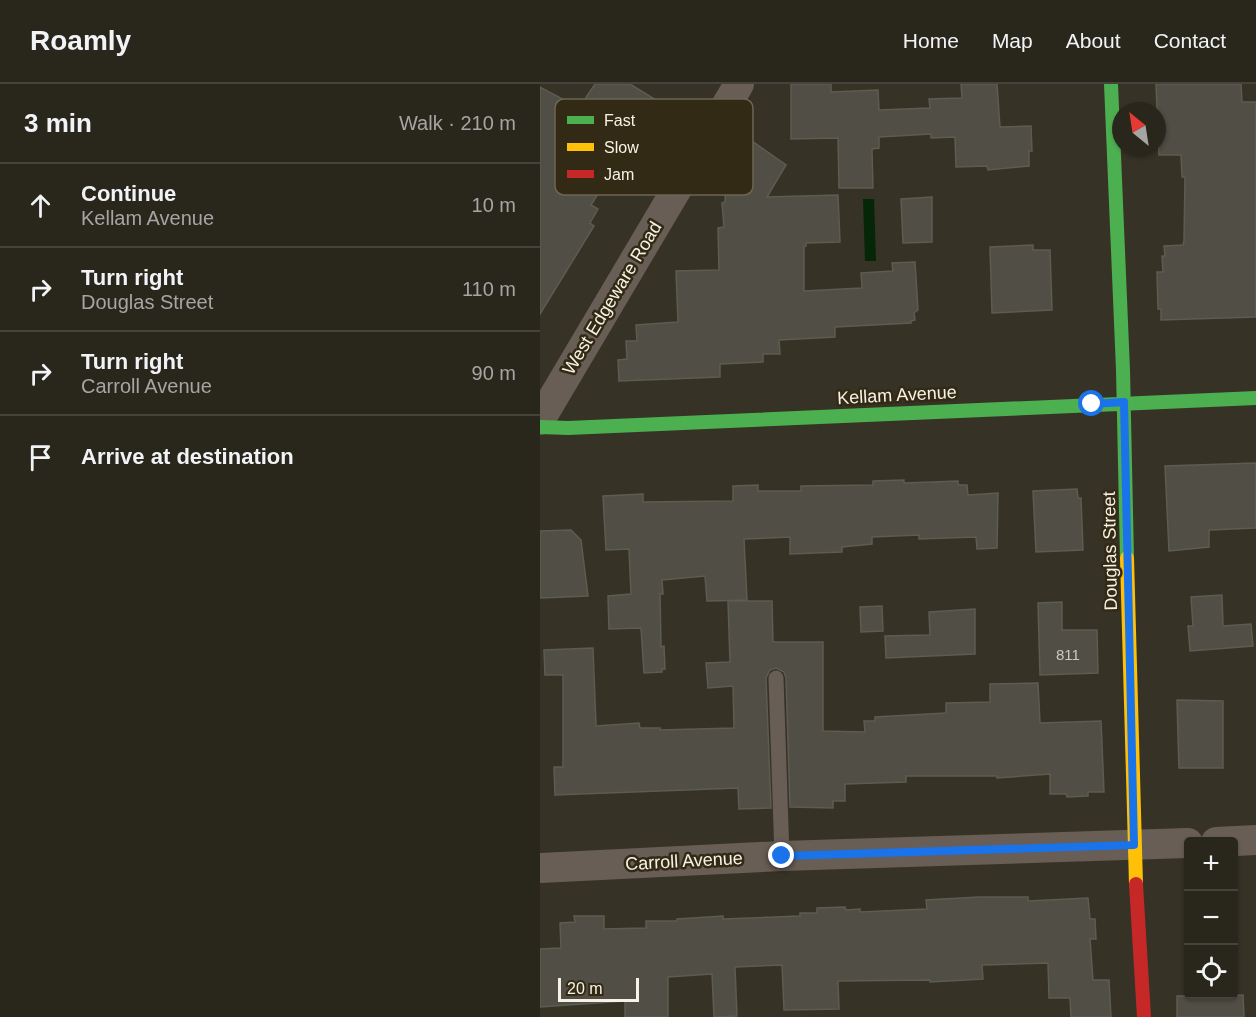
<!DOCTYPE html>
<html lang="en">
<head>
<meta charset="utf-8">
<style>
  :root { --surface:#29261c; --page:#312e25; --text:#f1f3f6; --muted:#a5a5a3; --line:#45433b }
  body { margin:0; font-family:Arial,sans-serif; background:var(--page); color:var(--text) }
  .controls { position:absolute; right:18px; bottom:18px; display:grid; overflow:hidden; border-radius:6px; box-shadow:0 2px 4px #0004 }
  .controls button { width:54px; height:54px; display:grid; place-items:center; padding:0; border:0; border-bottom:2px solid var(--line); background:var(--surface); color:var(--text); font:30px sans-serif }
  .compass { position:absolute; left:572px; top:18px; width:54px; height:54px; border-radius:50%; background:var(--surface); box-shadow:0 2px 4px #0004; rotate:330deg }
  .scale { position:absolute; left:18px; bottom:15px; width:81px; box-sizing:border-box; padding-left:6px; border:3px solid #f7f2e5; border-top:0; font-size:16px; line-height:21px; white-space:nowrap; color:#f7f2e5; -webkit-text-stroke:4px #332a16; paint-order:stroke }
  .stop { position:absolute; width:18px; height:18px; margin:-14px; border:4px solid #1a73e8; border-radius:50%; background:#fff }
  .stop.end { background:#1a73e8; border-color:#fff; box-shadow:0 2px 6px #0008 }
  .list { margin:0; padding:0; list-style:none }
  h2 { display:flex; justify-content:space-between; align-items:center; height:78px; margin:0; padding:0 24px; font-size:26px }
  h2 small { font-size:20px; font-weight:400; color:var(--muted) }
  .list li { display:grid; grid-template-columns:39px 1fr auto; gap:18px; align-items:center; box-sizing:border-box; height:84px; padding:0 24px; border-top:2px solid var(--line) }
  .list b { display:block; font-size:22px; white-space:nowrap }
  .list p { margin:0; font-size:20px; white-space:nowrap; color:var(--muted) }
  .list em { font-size:20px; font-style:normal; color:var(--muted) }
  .icon { flex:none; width:33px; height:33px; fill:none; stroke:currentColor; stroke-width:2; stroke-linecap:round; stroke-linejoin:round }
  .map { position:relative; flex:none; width:716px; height:933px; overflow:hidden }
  header { display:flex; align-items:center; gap:36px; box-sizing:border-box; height:84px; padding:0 30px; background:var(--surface); border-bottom:2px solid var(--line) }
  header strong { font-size:28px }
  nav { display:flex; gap:33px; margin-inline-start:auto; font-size:21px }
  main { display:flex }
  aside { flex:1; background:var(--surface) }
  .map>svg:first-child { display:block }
  .water { fill:#052607 }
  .building { fill:#504e45; stroke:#5d5c51; stroke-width:1.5 }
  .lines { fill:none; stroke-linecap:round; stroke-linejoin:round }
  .lane { stroke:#685e55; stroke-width:15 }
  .street { stroke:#685e55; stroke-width:30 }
  .fast { stroke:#4caf50; stroke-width:14 }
  .slow { stroke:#ffc107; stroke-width:14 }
  .jam { stroke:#c62828; stroke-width:14 }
  .route { stroke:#1a73e8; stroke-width:8 }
  .labels { text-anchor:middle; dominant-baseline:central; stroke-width:5; stroke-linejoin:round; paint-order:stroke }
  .number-label { font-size:15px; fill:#cdc9bd }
  .street-label { font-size:18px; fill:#f7f2e5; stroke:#332a16 }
  .key { fill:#332a16; stroke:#6e6654; stroke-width:1.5 }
  .key-label { font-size:16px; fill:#f7f2e5 }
</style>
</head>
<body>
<header>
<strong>Roamly</strong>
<nav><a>Home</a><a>Map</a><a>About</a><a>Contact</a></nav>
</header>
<main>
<aside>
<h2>3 min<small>Walk · 210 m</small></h2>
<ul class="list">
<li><svg class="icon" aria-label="ahead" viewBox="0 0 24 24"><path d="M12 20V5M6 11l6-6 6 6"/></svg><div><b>Continue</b><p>Kellam Avenue</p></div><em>10 m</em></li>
<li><svg class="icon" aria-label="right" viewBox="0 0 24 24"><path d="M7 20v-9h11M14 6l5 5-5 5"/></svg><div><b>Turn right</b><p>Douglas Street</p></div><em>110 m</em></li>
<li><svg class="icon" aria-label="right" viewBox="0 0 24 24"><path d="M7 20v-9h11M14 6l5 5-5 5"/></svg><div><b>Turn right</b><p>Carroll Avenue</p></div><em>90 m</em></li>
<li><svg class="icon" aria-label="arrive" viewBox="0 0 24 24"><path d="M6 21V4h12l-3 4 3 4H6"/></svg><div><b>Arrive at destination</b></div></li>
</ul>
</aside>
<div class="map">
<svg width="716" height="933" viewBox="0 0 716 933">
  <rect width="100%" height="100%" fill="#373226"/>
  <!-- water -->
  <path class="water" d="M323,115h11l2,62h-11z"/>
  <!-- building -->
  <path class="building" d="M55,0h35l26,16 -65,105 7,4 -8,14 4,3 -54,88v-227l39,21z
    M251,0h40v8l47,-2 1,20 51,-2 -1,-9 33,-1 -1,-14h36l3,43 31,-1 1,25h-3v15l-41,4 -1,-4 -31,1 -1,-30 -24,1v-4l-52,3v11l-7,1 1,39h-34l-1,-50 -47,1z
    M616,0h85l1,18h14v215l-95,3v-11h-3l-1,-37h6l-1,-16h3l-1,-10 19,-1 1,-4 1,-64h-3l-1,-22h-22z
    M212,57l34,24 -19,32 71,-2 2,47 -34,1v3h-2v45l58,-3 -1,-15 32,-2 -1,-8 23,-1 3,48 -4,3 1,7 -4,1v2l-76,4v10l-56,3 1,14h-17v8l-43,2v13l-101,4 -1,-21 9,-1 -1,-18h11l-1,-16 42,-3 -2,-51 43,-1 -1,-42 6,-1 -2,-24 3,-1 1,-17z
    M392,113v45l-29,1 -2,-44z
    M493,161v5h17l2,60 -60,3 -2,-66z
    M716,379v65l-47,2v17l-40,4 -4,-85z
    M364,396v3l54,-2v4h9l1,10 30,-2 -1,55 -20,1 -1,-12 -57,2v-4l-47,2v7l-30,3v5l-52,2v-17l-46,2 3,61 -40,1 -2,-25 -43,4 1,14h-3l1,53 3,-1 1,23h-3v3l-18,1 -3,-45 -32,1 -1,-33 23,-2 -2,-45 -23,1 -3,-54 40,-2v8l90,-1v-15l25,-1v6h43v-5l72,-1v-4z
    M537,405l1,9h3l2,52 -47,2 -3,-61z
    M31,446l10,10 7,56 -48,2v-67z
    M682,511l1,31 28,-2 2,22 -63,5 -2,-25h5l-2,-29z
    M188,517h44l1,41h50v89l42,1 -1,-11h11v-4l71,-4v-10l44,-1v-18l48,-1 2,40 61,-2 3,71h-16v4l-21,1 -1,-3h-16v-20l-53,4v-2h-91v6l-61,2v17h-12v7l-43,-1 -4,-129 -2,-6 -8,-4 -6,2 -4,8 5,130 -32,1 -1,-21 -183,7 -1,-28h9v-92h-18l-1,-25 49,-2 3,78 43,-3 1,5h20v2l74,-2 -1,-42 -25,2 -2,-25 24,-1z
    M522,518v28h35l1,43 -58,2 -2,-72z
    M342,522l1,25 -22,1 -1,-25z
    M435,525v45l-89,4 -1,-22 45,-1 -1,-23z
    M637,616l46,1v67h-44z
    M439,813h49v4l60,-3 2,21h5l1,20h-6l3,41h16l2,37h-40l-1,-19h-21l-1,-35 -66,2 1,14 -53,3v-2l-92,1 1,28 -55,1 -2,-45 -47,2 2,49 -23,1 -2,-43 -44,3v40h-43v-16l-85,6v-58l21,-1 -1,-25 15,-1 -1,-6h30v13l42,-1v-7h31v-2l46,-3v3l77,-3v-3h17v-5l28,-1 1,3 14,-1v3l67,-3 -1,-9z
    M703,911l1,22h-67v-21z"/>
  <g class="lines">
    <!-- lane -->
    <path class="lane" d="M236,594l6,178"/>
    <!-- street -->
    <path class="street" d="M0,336l199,-336
      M676,758l40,-2
      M0,784l242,-12 406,-13"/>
    <!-- fast -->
    <path class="fast" d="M571,0l12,286 4,188
      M0,343l28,1 688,-30"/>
    <!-- slow -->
    <path class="slow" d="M587,474l9,326"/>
    <!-- jam -->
    <path class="jam" d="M596,800l8,133"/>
  </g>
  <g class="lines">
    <!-- route -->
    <path class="route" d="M242,772l352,-11 -10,-443 -32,2"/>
  </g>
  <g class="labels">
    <!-- number labels -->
    <g class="number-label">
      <text x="528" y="570">811</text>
    </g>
    <!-- street labels -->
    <g class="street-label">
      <text transform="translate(72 214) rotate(-59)">West Edgeware Road</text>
      <text transform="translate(357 311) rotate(-3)">Kellam Avenue</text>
      <text transform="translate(570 467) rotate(-91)">Douglas Street</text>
      <text transform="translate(144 777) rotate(-3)">Carroll Avenue</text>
    </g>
  </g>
  <!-- legend -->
  <rect x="15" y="15" width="198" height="96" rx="9" class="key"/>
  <rect x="27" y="32" width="27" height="8" fill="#4caf50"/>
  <rect x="27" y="59" width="27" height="8" fill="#ffc107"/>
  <rect x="27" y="86" width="27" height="8" fill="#c62828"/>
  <g class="key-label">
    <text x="64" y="42">Fast</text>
    <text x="64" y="69">Slow</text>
    <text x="64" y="96">Jam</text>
  </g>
</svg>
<div class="controls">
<button>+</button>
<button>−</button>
<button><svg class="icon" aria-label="locate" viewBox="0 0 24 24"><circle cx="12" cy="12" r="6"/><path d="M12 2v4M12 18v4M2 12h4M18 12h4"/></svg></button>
</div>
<svg class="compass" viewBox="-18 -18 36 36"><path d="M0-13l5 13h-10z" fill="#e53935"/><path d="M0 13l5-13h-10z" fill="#a5a5a3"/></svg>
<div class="scale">20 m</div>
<div class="stop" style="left:552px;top:320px"></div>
<div class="stop end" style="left:242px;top:772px"></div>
</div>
</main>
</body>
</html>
